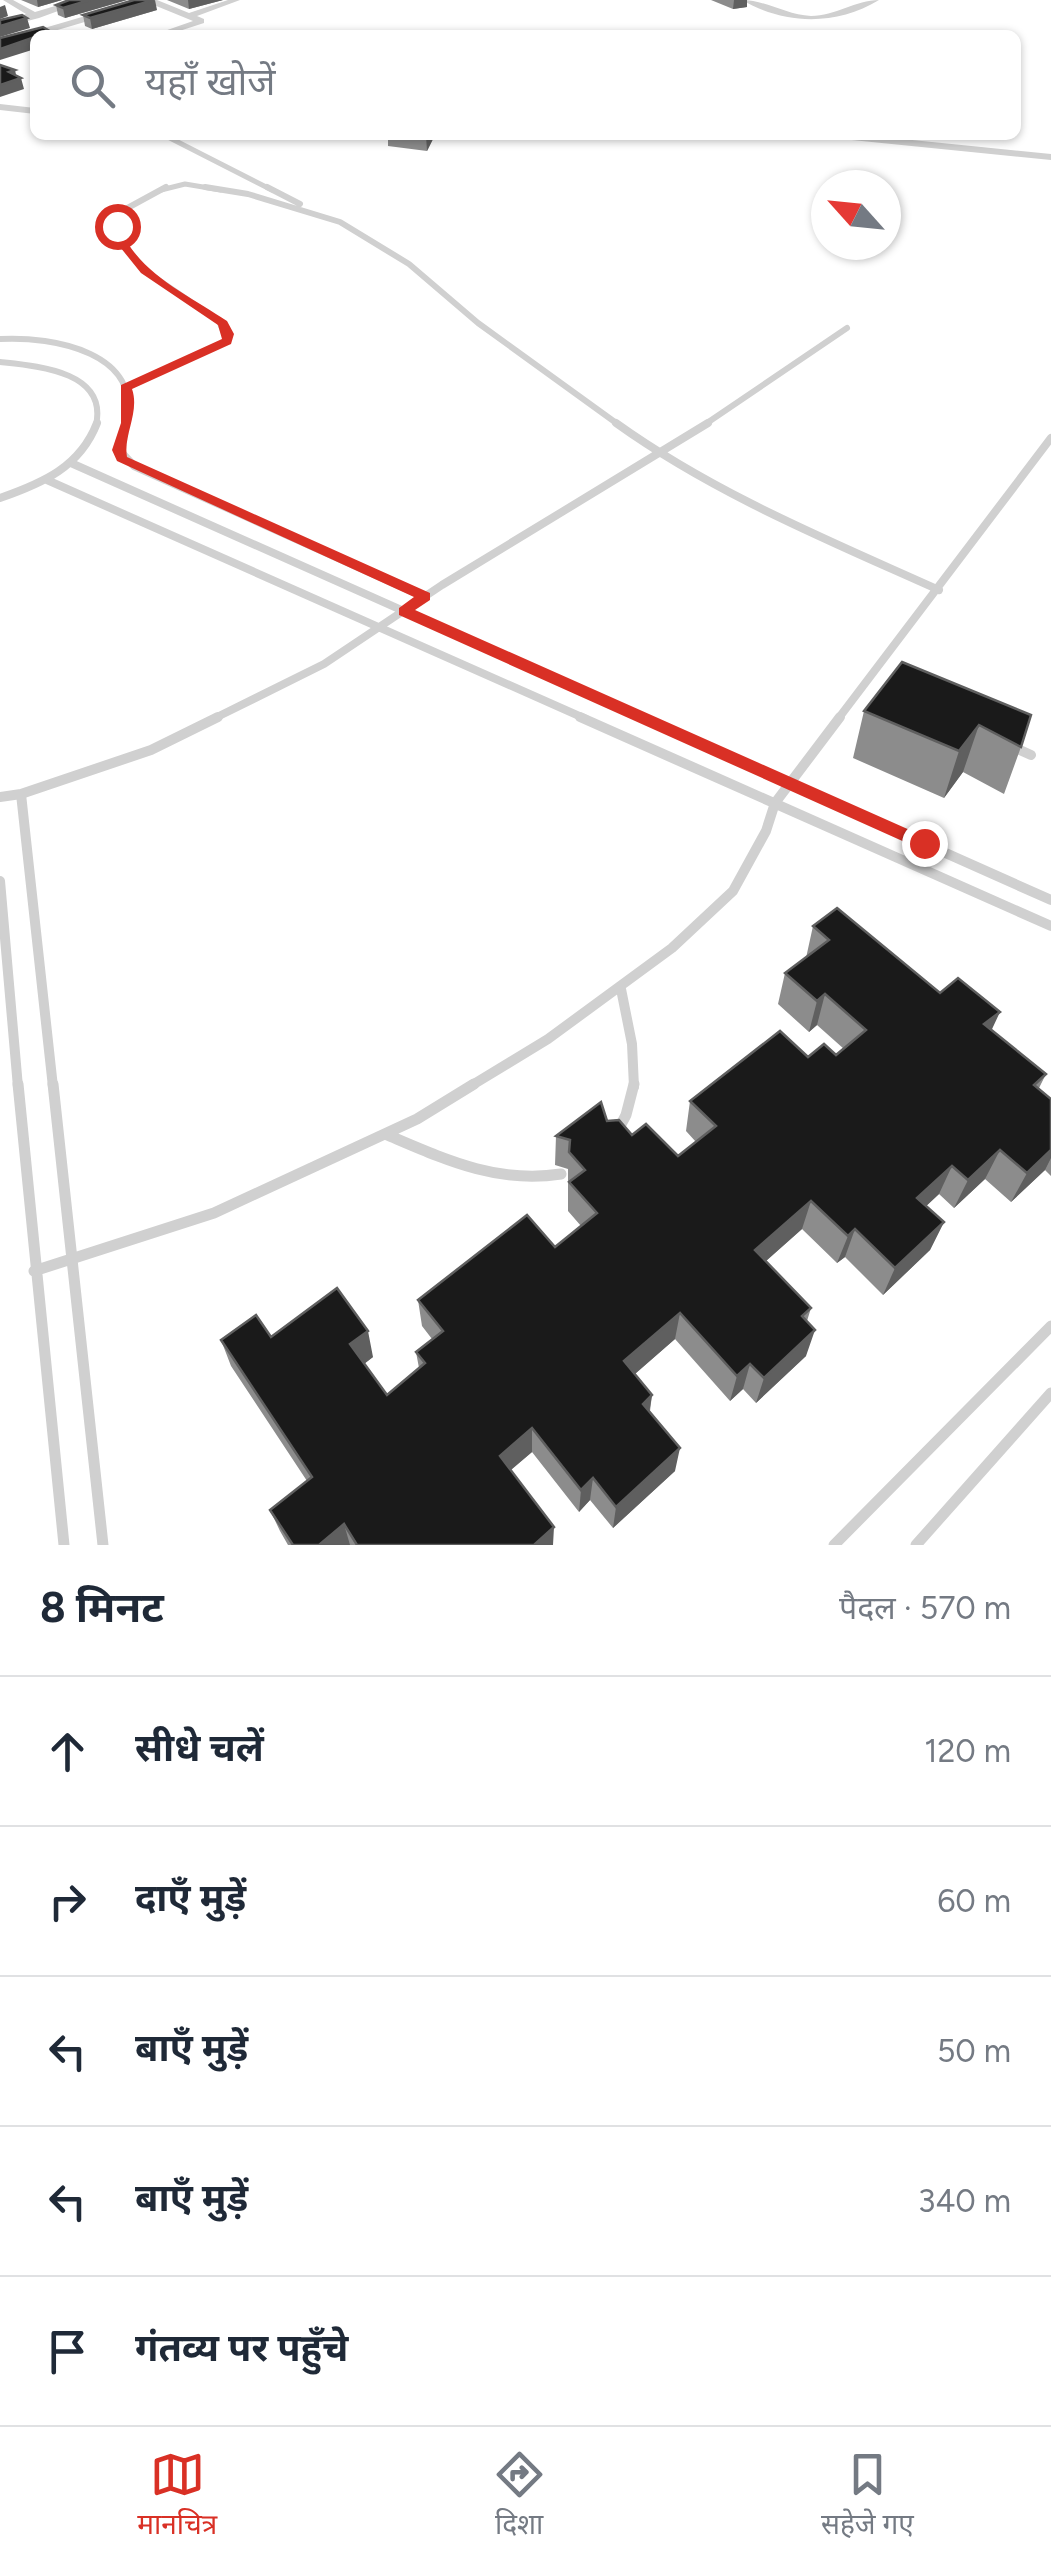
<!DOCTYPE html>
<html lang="hi">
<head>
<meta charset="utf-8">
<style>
  :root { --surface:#fff; --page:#f6f6f7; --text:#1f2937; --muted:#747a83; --line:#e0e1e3; --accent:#d93025 }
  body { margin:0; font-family:Figtree,"Noto Sans Devanagari",sans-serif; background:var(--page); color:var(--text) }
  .compass { position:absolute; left:811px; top:170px; width:90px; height:90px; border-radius:50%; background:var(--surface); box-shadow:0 2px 8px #0004; rotate:297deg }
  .stop { position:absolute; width:30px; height:30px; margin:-22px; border:8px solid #d93025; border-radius:50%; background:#fff }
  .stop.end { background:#d93025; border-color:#fff; box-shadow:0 2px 10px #0008 }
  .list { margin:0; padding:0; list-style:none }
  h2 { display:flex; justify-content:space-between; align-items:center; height:130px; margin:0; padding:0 40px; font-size:42px }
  h2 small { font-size:32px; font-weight:400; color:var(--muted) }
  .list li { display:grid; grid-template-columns:65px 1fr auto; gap:30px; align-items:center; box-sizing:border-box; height:150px; padding:0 40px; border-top:2px solid var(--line) }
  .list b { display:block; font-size:38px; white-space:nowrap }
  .list em { font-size:32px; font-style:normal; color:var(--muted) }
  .icon { flex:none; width:55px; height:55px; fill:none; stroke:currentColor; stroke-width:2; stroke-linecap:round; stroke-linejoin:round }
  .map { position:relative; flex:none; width:1051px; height:1545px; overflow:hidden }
  .search { position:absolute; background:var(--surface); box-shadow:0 2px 8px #0004; left:30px; right:30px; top:30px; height:110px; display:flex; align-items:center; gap:25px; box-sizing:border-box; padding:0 35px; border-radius:15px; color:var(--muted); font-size:38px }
  .sheet { height:880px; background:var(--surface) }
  nav { display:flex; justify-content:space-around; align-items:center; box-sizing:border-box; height:140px; border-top:2px solid var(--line); background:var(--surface); font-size:28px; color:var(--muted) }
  nav a { display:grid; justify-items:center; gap:5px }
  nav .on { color:var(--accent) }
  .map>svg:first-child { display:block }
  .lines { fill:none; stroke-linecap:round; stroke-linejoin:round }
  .lane-far4 { stroke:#d0d0d0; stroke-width:5 }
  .lane-far3 { stroke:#d0d0d0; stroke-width:6 }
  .lane-far2 { stroke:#d0d0d0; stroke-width:8 }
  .lane-far1 { stroke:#d0d0d0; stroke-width:10 }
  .lane { stroke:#d0d0d0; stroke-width:11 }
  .street { fill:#d0d0d0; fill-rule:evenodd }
  .wall { fill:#8c8c8c }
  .shaded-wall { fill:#5f5f5f }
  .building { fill:#1a1a1a; stroke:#5f5f5f; stroke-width:2.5 }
  .route { fill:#d93025 }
</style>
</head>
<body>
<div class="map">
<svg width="1051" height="1545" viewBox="0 0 1051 1545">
  <rect width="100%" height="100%" fill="#fff"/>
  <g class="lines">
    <!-- lane-far4 -->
    <path class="lane-far4" d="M164,135l108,55
      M161,190l24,-6 36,6"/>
    <!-- lane-far3 -->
    <path class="lane-far3" d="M205,187l43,7 92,28 69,42 69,59 141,102
      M267,187l33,17
      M0,339c53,-3 146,14 125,86
      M0,362c37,4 108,9 96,63
      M126,388l101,-47 -8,-20 -71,-48 -31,-36 5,-26 44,-24
      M704,425l143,-97"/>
    <!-- lane-far2 -->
    <path class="lane-far2" d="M126,423l-5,29 13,14 291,131
      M616,423c99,71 212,117 323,167
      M71,463l575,256
      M47,480l539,239
      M0,498c43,-15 80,-31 97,-75
      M213,719l111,-55 118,-79 266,-162
      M838,719l213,-281"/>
    <!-- lane-far1 -->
    <path class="lane-far1" d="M580,717l471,209
      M640,717l411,183
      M1011,746l20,9
      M21,794l32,293
      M0,797l21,-3 130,-44 67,-33
      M0,881l18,206
      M621,989l11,55 2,43
      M469,1087l79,-48 124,-91 61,-57 33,-60 9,-28 65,-86"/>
    <!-- lane -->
    <path class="lane" d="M18,1084l46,461
      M53,1084l50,461
      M617,1132l9,-17 8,-31
      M385,1134c59,25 111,50 176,40
      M34,1271l180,-58 203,-94 57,-35
      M834,1545l217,-219
      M916,1545l135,-152"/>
    <!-- street -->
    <path class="street" d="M3,0h10l22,12 40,-12h13l-49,18 -39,10v-6l26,-8z
      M140,0h17l32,13 39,-13h12l-43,16 7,3v4l-37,12h-14l40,-14 -44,-18 -149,44v-6z
      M742,0c24,0 44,15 69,16 24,0 45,-16 68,-16 -43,26 -94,25 -137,0z
      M0,104l35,4v6l-35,-4z
      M827,135h36l188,19v6l-219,-22z"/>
  </g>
  <!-- wall -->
  <path class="wall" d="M21,0h41l-24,7z
    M69,0h58l-62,18 -7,-3 -2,-10z
    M167,0h56l-34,9z
    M711,0h36v7l-14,2z
    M157,10l-65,19 -7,-3 -2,-11z
    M388,135h47l-8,16 -39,-5z
    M902,662l119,85 -17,47 -41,-22 -19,26 -91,-40 11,-47z
    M813,926l127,67 52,37 54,44 -7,14 12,11v77l-6,-6 -34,32 -26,-23 -31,29 -15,-14 -13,12 18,16 -14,28 -47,45 -38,-38 -8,6 -35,-34 -36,32 45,47 -4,13 -1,35 -50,47 -13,-14 -13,12 -55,-62 -40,35 17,21 -2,16 25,60 -62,57 -23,-28 -11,12 -47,-60 -21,18 42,75h-265l-8,-14 -10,-21 37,-29 -76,-115 -10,-26 50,-3 102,20 -9,7 23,31 32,-27 -3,-16 16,-13 -10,-13 -4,-26 137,-53 26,-21 -13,-15v-42l-13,-4 1,-29 51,-15 71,35 18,-14 -10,-11 4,-30 118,-44 28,-2 8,-6 -27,-24 -8,7 -31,-28 7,-31 21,-15z"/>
  <!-- shaded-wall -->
  <path class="shaded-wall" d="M37,0h25l-24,7z
    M90,0h37l-62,18 -2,-10z
    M155,0l2,10 -65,19 -2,-11z
    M188,0h35l-34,9z
    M734,0h13v7l-14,2z
    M5,5l3,11 -8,3v-12z
    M27,18l3,10 -30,9v-11z
    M35,37v12l-35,11v-11z
    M15,70l2,9 4,-1 3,11 -24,8v-12l9,-13z
    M426,135h9l-8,16z
    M979,725l-16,47 -19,26 15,-47z
    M825,994l-8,31 -8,7 8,-31z
    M1000,1012l-14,30 -2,-18z
    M1000,1150l-15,29 -31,29 14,-28z
    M1051,1150v8l-6,12 -34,32 16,-29z
    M952,1166l-13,28 -34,32 12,-28z
    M811,1201l-9,28 -54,48 7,-27z
    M944,1222l-14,28 -47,45 12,-27z
    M855,1229l-10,28 -8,6 11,-27z
    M680,1313l-5,26 -54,47 3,-25z
    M815,1330l-9,26 -50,47 8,-25z
    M368,1331l5,26 -17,13 -6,-26z
    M750,1364l-7,25 -13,12 7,-25z
    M652,1395l-4,25 -5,-16z
    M532,1428v24l-31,26 -1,-22z
    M680,1448l-5,23 -62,57 3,-21z
    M593,1478l-3,22 -11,12 2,-22z
    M344,1524l6,21h-31z
    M554,1527l-1,18h-19z"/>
  <!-- building -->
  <path class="building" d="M69,0h21l-27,8 -7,-3z
    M134,0h20l-64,18 -7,-3z
    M22,15l5,3 -27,8v-6z
    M43,27l8,5 -9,3h-7v2l-35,12v-11z
    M0,65l15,5 -6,2 12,6 -21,7z
    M902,662l129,53 -10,32 -42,-22 -20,26 -95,-40z
    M837,908l103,85 18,-15 42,34 -16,12 62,50 -12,11 17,14v51l-24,23 -27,-23 -32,30 -16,-14 -35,32 27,24 -49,46 -40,-39 -7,7 -37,-35 -56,49 56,58 -9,8 13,14 -51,48 -14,-14 -13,12 -57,-63 -56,48 28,34 -9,9 37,44 -64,59 -23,-29 -12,12 -49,-62 -32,28 54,71 -20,18h-177l-13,-21 -25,21h-26l-23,-35 42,-33 -91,-137 35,-25 15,22 66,-49 31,43 -18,13 37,51 38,-32 -9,-11 27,-21 -25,-31 109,-85 28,32 42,-34 -28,-31 16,-12 -16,-18 1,-12 -14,-4 45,-34 6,19 12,-1 13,15 14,-11 32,32 38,-30 -26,-25 90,-70 28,26 16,-13 12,11 30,-25 -41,-36 -8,7 -32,-28 44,-33 -16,-14z"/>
  <!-- route -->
  <path class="route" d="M113,223h7c10,46 70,73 107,98l7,13 -3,10 -99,45c8,23 -9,46 -5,68l303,136v7l-15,10 515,229v9h-12l-519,-233v-7l15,-11 -297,-136 -5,-11 9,-27v-38l101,-46 -4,-14 -77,-52 -29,-36z"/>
</svg>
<svg class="compass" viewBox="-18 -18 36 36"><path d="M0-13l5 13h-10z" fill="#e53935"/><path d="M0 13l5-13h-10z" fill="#747a83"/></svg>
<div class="stop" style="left:117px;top:226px"></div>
<div class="stop end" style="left:924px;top:843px"></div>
<div class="search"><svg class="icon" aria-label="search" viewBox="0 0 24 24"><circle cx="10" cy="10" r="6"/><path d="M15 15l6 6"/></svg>यहाँ खोजें</div>
</div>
<section class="sheet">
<h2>8 मिनट<small>पैदल · 570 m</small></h2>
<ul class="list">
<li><svg class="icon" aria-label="ahead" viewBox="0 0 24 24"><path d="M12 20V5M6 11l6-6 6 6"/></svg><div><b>सीधे चलें</b></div><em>120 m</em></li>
<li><svg class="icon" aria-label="right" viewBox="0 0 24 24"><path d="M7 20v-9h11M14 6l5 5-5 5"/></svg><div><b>दाएँ मुड़ें</b></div><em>60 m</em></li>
<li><svg class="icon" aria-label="left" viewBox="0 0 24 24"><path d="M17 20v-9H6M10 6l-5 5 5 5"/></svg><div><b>बाएँ मुड़ें</b></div><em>50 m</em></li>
<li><svg class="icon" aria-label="left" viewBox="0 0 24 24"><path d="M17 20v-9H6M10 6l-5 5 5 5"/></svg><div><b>बाएँ मुड़ें</b></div><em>340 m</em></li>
<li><svg class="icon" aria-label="arrive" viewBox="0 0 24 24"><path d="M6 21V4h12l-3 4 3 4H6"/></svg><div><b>गंतव्य पर पहुँचे</b></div></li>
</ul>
</section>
<nav>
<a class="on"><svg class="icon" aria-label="map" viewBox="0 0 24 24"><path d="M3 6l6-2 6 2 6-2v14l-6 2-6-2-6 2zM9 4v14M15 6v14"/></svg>मानचित्र</a>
<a><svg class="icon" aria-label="directions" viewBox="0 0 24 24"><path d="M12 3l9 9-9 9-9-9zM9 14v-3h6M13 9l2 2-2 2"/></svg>दिशा</a>
<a><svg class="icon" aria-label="saved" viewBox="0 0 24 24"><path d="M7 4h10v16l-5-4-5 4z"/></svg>सहेजे गए</a>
</nav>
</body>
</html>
